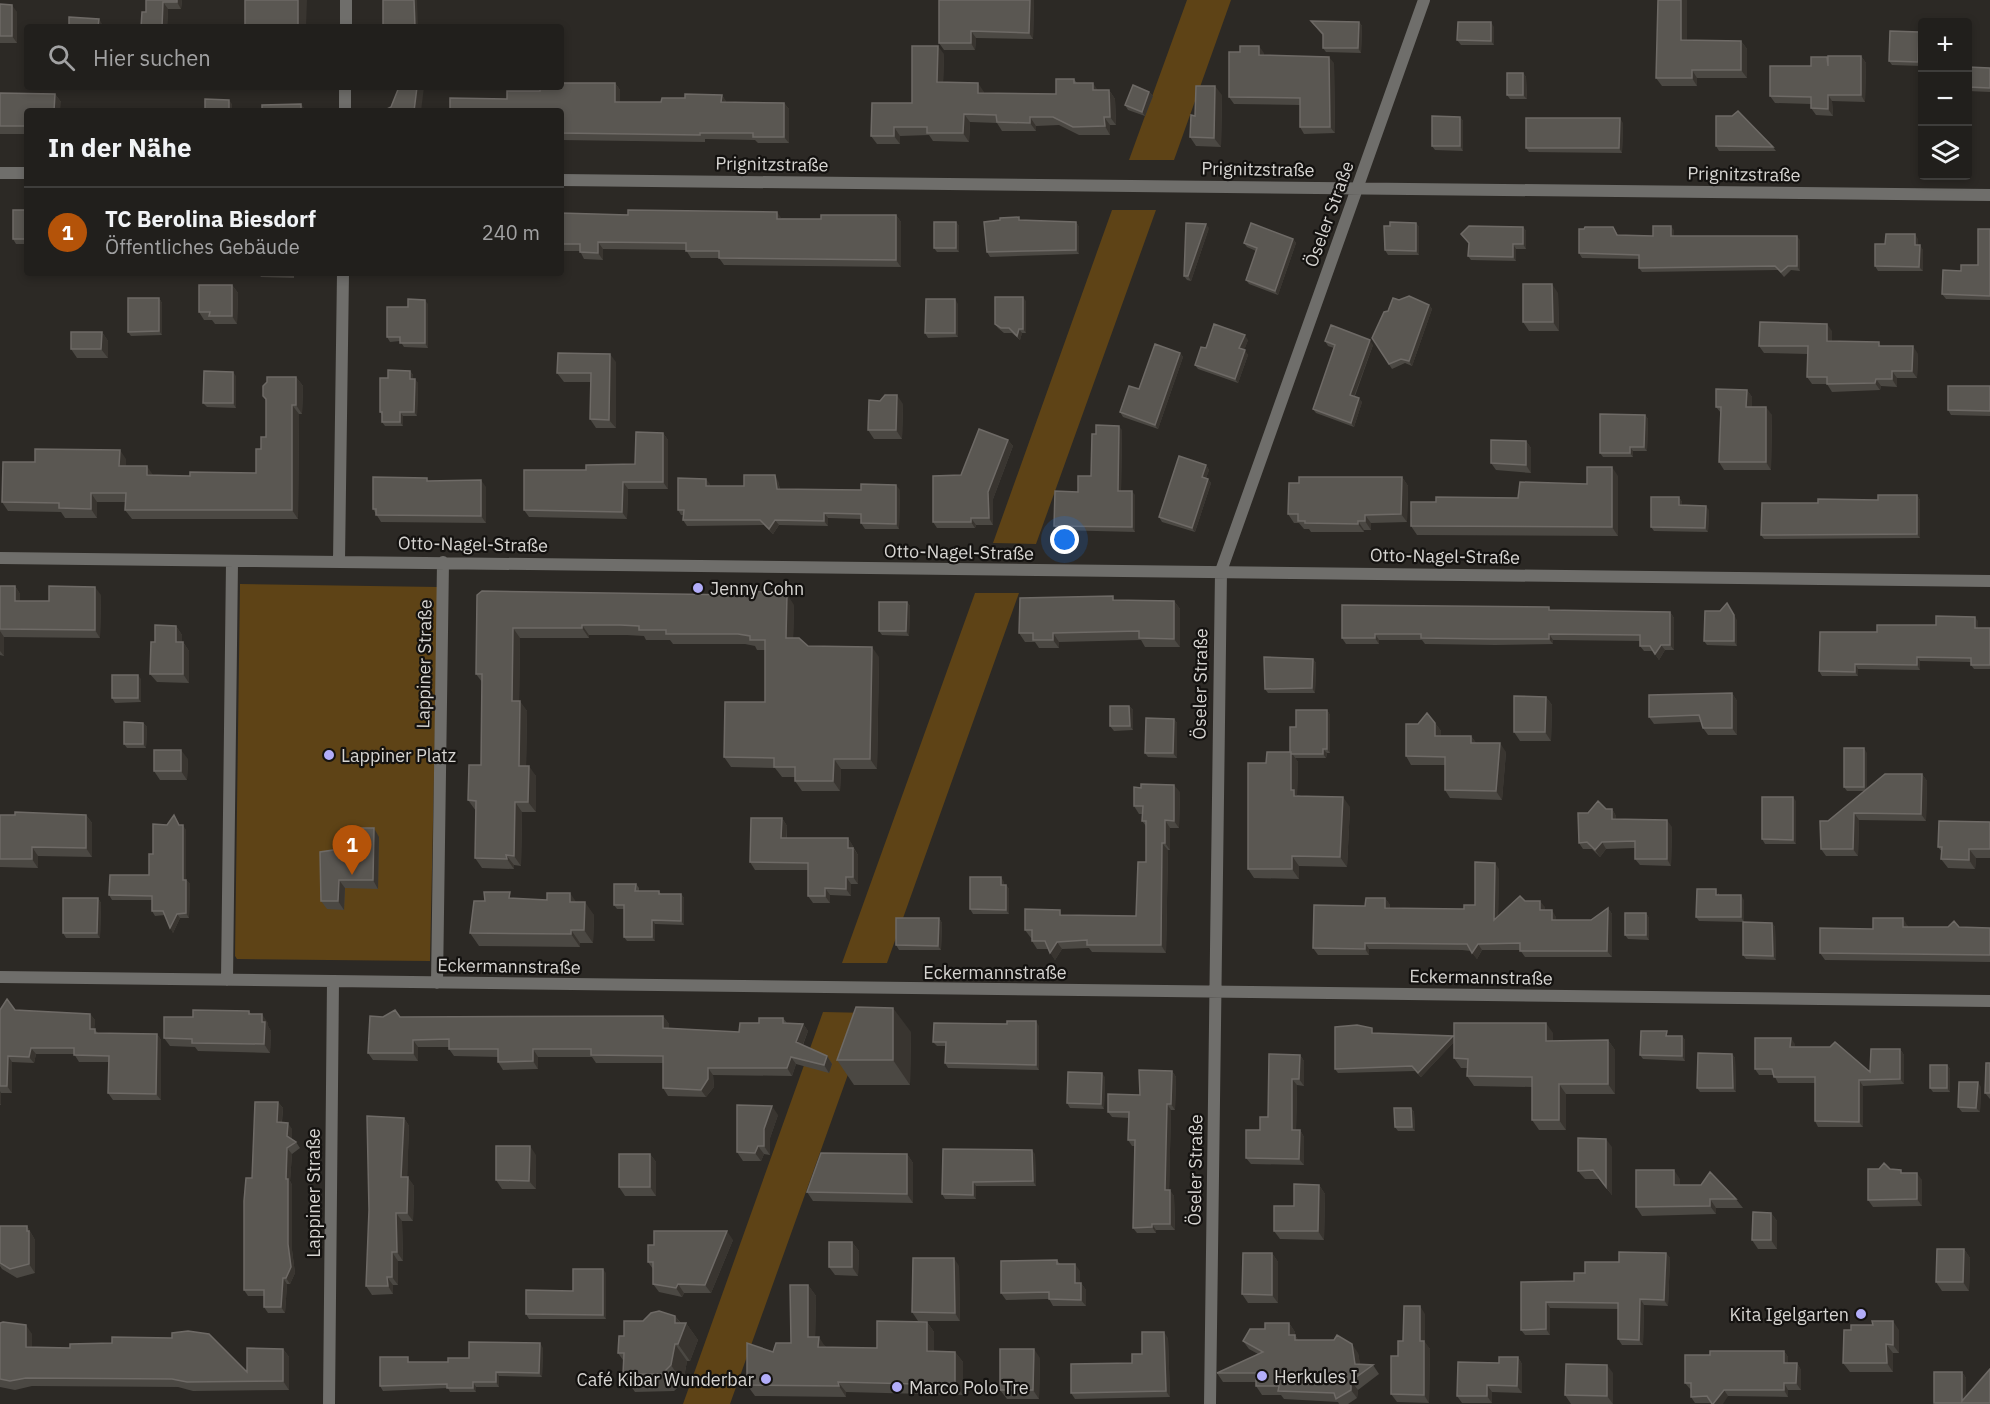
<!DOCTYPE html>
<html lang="de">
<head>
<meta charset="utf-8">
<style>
  :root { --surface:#211f1c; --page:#292725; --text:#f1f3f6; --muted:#a2a2a3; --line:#3e3d3b; --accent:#b45309 }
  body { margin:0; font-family:"IBM Plex Sans",sans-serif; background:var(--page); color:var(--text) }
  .controls { position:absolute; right:18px; top:18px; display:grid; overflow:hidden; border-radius:6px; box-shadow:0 3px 9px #0003 }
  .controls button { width:54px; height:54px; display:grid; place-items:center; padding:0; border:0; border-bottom:2px solid var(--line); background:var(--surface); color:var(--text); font:30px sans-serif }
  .you { position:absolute; left:1065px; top:540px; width:21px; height:21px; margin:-15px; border:4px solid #fff; border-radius:50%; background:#1a73e8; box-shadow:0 0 0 9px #1a73e833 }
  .badge { display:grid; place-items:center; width:39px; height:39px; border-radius:50%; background:var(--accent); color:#fff; font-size:20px; font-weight:700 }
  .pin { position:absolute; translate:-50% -50px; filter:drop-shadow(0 2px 3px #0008) }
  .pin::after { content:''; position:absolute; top:32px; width:21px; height:18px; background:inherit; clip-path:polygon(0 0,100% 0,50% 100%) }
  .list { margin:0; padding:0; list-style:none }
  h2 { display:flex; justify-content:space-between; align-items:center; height:78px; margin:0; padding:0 24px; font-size:26px }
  h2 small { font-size:20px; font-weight:400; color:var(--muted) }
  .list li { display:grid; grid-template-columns:39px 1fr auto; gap:18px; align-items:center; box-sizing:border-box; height:90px; padding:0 24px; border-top:2px solid var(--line) }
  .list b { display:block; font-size:22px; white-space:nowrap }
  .list p { margin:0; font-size:20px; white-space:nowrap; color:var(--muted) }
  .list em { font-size:20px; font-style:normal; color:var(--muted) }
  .icon { flex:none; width:33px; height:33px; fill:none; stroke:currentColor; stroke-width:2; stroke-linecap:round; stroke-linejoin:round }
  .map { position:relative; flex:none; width:1990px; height:1404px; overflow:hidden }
  .search { position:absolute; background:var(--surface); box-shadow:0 3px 9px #0003; left:24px; top:24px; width:540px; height:66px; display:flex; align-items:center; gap:15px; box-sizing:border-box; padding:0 21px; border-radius:6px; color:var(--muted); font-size:22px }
  .panel { position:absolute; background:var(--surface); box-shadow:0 3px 9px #0003; left:24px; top:108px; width:540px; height:168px; border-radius:6px }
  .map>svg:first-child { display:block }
  .green { fill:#5e4316 }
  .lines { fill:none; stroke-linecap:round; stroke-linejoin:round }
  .minor { stroke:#6f6e6b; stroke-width:12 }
  .wall { fill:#4b4843 }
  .shaded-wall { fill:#393530 }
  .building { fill:#5a5752; stroke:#6e6a66; stroke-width:1.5 }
  .poi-dot { fill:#b2adf9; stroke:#141210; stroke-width:2 }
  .labels { text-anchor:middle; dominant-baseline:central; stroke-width:4.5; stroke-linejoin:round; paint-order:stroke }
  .street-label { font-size:18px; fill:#d6d4d1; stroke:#141210 }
  .poi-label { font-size:18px; fill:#d6d4d1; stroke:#141210; text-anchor:start }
</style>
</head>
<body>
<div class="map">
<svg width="1990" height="1404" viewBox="0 0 1990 1404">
  <rect width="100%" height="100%" fill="#2c2925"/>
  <!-- green -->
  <path class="green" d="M1187,0h44l-57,160h-45z
    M1112,210h44l-120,334 -43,-1z
    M240,584l198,3 -8,374 -193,-2 -2,-3z
    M975,593h44l-132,370h-45z
    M823,1012l47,1 -140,391h-47z"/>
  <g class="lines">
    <!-- minor -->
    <path class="minor" d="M346,27v-27
      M345,111v-24
      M0,173h27
      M561,180l1429,15
      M0,558l1990,23
      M339,561l4,-288
      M0,977l1990,24
      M227,980l5,-418
      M437,983l6,-421
      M329,1404l4,-423
      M1210,1404l11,-833 203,-571"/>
  </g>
  <!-- wall -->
  <path class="wall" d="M146,0h36l-1,9h-13l-1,18h-26l5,-15z
    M939,0h95l-1,39 -57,-1 -1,12h-31l-5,-7z
    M1658,0h29v40l54,1 6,8v29h-50v8h-35l-6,-8z
    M0,4l17,8v31h-17z
    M1311,21l48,1 3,4 -1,27 -35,-1 -3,-4v-12z
    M1494,27v18h-33l-4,-5z
    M1919,32l3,4 -1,30 -29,-1 -3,-4z
    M1264,53v2l70,8 1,70 -31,1 -4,-7v-22l-66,-1 -5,-7z
    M944,54l-1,28 41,10v1l72,1 18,-15 3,4 21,7h11l6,9 1,26h-6v10h-31l-20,-10 -23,1v5h-34l-5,-8 -27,-1 -1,20 -36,-1 -4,-6 -29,1v8h-23l-6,-8 41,-33z
    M1861,56l5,7 -1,39 -33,-1 1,15 -17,-1 -5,-7v-4l-36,-1 -5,-7 41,-30 17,-7z
    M1968,67l22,1v24l-22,-1z
    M1523,73l3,4 1,22h-17l-3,-4z
    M615,83l5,7v12h41l61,-7 4,7 58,1 5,6v34h-31l-3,-3 -50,-1v3l-144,-2v-29l-54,-12 33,-8z
    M1149,92l4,4 -8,20 -17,-6 -3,-5z
    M0,93l55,1 6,8 -34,9v23h-27z
    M1222,95l-1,52 -25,-1 -6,-9z
    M1460,117l3,4v30l-28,-1 -3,-4z
    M1623,123l-1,30 -93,-1 -3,-4z
    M1716,146l57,1 3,4h-57z
    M27,210v34h-11l-3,-5z
    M561,213l260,6 75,-4 5,7v45l-177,-2 -5,-7h-28l-5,-8 -83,-1v11l-19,-1 -4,-8h-19z
    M956,222l3,4v26h-22l-3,-4z
    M1076,222l3,5v27l-89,3 -3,-5z
    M1416,223l3,4v28h-31l-3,-5z
    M1523,227l3,4v18h-10v12l-45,-1 -3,-4 1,-12 -8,-10z
    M1613,227l5,8 35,1 21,-6v6l126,4v31l-9,-1 -7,7 -6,-7 -136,2 -3,-4v-9l-57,-1 -3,-5 5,-24z
    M1209,228l-18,53 -4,-1 -3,-4z
    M1990,229v71l-44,-1 -4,-5 19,-23 17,-6z
    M1293,239l3,4 -18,52 -29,-11 -3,-4 10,-29 -9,-4 -3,-4z
    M1918,239v6l5,5v21h-45l-3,-5 10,-22z
    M258,273h36v5l-33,-1z
    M232,285l6,8 -1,31h-22l-3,-4h-8l-5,-8z
    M1558,293l1,38h-30l-6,-9z
    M159,298l3,5v32l-31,1 -3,-4z
    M1399,300l30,5 3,4 -20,57 -7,-3 -13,6 -20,-31 16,-27z
    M1026,301v32h-4l-2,7 -8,-7h-8l-6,-5 -3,-4z
    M428,304v44l-24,-1 -4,-6 -10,1 -3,-5 21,-30z
    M958,304v33l-30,1 -3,-5z
    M1832,331v11l50,4 36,8 -1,24h-20v9l-16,-1 -1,4 -48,2 -5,-8h-15l-5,-7 1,-23 -44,-1 -5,-7z
    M102,332l6,9v17h-31l-6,-9z
    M1248,340l-4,10 4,5 -10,28 -40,-14 -3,-4 11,-17z
    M1325,341l48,4 -18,51 7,6 -8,25 -38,-14 -3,-4 21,-61 -6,-2z
    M1180,353l3,4 -25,72 -35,-12 -3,-5 19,-23z
    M616,362v66h-20l-6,-9 1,-37h-27l-7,-9z
    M410,371l3,4v4l5,4 -1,33h-14v10h-18l-3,-4v-7l-2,-3 8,-34z
    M236,376v32l-29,-1 -4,-4z
    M296,377l7,9 -1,28h-3l-1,105h-166l-7,-9 1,-8h-29v16h-32l-4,-6 -53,-1 -6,-9 33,-40 91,-3v7l27,9 37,1 66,-3 5,-24 5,-12v-36l-3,-5z
    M1990,386v30l-39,-1 -3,-5z
    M1747,390l5,7v10l20,8 -1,55h-47l-5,-8 2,-49 -5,-6z
    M903,404l-1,35h-28l-6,-9z
    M1645,415l3,4 -1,32h-14v6h-30l-3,-4z
    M1122,430l-1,61 14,4v37l-78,-2 -3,-4 37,-50z
    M663,433l5,7v49h-40l-1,30 -98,-2 -5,-7 62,-40 49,-6z
    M1008,440l5,6 -20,53v26h-17l-1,3h-38l-4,-6 28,-47z
    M1526,441l5,7v25l-35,-3 -5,-7z
    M1206,465l3,5 -3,8 2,1 3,4 -16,49 -33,-10 -3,-5z
    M1618,476v60l-201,-1 -6,-9 107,-28 69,-14z
    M1402,477l6,9 -1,36 -36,1v7h-7v2h-53l-2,-3h-5l-5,-6h-5l-6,-9 11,-31z
    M429,481l57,6v36l-105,-1 -8,-13z
    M778,481l2,8 120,1 -1,39h-34l-4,-6v-4l-33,-1v8l-49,-1 -6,9 -9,-9 -77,1 -4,-6v-5h-2l-3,-5 32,-26v2h34z
    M1917,495l3,5v38l-156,1 -3,-4 57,-32 60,-3z
    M1679,497l3,5v3l27,5 -1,22 -54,-1 -3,-4z
    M0,586h15l5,8v7h29l52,-6 -1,43 -96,-1v19l-4,-1z
    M477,595l317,10 -1,33 15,8 71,11 -2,112h-36l-1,22h-38l-7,-10v-4h-13l-7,-9 -44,-1 -7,-10 41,-55v-52h-8l-2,-4 -10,-2h-72l-3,-4h-24l-2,-4 -17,-1h-38v3h-69l-1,63 8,10 -1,55 10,10v36h-14l-1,54 -7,-1v4l-32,-1 -7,-10 1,-47 -8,-11 13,-35 1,-83 -6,-8z
    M1115,600l59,1 6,8v38h-35l-4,-7 -82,2v6h-20l-4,-6h-10l-6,-9z
    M907,602l3,4 -1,30 -27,-1 -3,-4z
    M1551,610l119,2 4,6v32h-9l-6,10 -6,-9h-9l-4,-5v-5l-87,-1v4l-58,1 -70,-1 -3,-4h-43v4h-33l-4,-6z
    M1737,620v26l-30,-1 -3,-4z
    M1978,621v7h12v41h-16l-3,-4v-3l-51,-1v9l-62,-1v7h-36l-3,-5 58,-39 59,-7z
    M176,626l6,9v7h1l6,9v32l-32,-1 -7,-8z
    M1313,659l3,4 -1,30h-47l-3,-4z
    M141,679v23l-26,1 -3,-5z
    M1732,693l5,8v34h-29l-5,-7 -1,-6 -48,2 -5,-7z
    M1546,697l6,8 -1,36h-31l-6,-9z
    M1129,706l4,4v20l-19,1 -4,-5z
    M1327,710l3,5v38h-3l-1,5h-31l3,4 -1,33 53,12 -3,60 -48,-1v13l-45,-1 -6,-9 42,-117 6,-25z
    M1174,719l3,4v35l-29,-1 -3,-4z
    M143,723l4,4 -1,21h-19l-3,-4z
    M1435,723l6,8v5h30l5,7 30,9 -4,48 -52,-2 -5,-8v-25h-34l-5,-9z
    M1867,753v35l55,-14 5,7 -1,40 -67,-1 -1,36h-32l-5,-7 7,-28 36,-30h-17l-3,-4z
    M188,759l-1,21h-27l-6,-9z
    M1180,792l-1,36h-9v22h-2l-2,103 -74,-1 -3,-4 -27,1 -7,11 -7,-11h-11l-5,-8v-3h-1l-6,-8 39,-15 72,1 10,-54v-36l-4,-5v-7h-3l-5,-8z
    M1796,801v43h-31l-3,-5z
    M1606,809h6l4,7v3l56,8 -1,39 -31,-1 -5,-6v-11l-29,1 -6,8 -8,-8h-9l-4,-6 9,-30z
    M0,815h86l6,8v34l-54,-1v12l-38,-1z
    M782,818l5,8v12h61l10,17v29h-7v12l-21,-1v8h-17l-5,-7v-26h-53l-5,-8z
    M1990,822v36h-14l-1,11 -27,-1 -7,-9 1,-7 -4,-5z
    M180,825l6,5v50l4,4 -1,34h-9l-7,15 -8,-18 -10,1 -3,-5v-11h-40l-3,-5 40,-20 4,-21z
    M379,837l-1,52 -33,-1 -1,22 -17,-1 -6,-8 26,-53z
    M1499,869l-1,47 27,-15 20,6v3l11,7v3h35l17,-12 4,6v43h-87l-5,-7h-38l-5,9 -6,-8 -9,-1 -93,-1v6h-51l-5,-7 72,-50 5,7v4h74l11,-4z
    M1004,882v3h2l3,4v25h-36l-3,-5z
    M636,884l3,4v3h20l2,3h20l3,4v27l-29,-1v17h-28l-3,-4v-28h-7l-3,-4z
    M1719,893v2l25,5v22l-45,-1 -3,-4z
    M98,898l3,5 -1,35h-34l-3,-5z
    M514,899l63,3 17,13 -1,28h-13v4l-101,-1 -9,-13 15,-32z
    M1646,913l3,5v22l-21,-1 -3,-4z
    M939,918l3,5 -1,27h-42l-3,-5z
    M1772,923l3,4 1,33 -30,-1 -3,-4z
    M1907,925l1,2 82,1v34l-165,-2 -5,-7 53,-24z
    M0,1010l90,4 5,6 -1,9 4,4 59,1 4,6v60h-48l-5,-7 1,-31h-30l-5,-8h-38l-2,9 -22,-1v31h-11v12h-1z
    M249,1011l2,3 17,9v3l3,5 -1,22 -72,-2 -3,-4 -25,-1 -6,-8 29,-21z
    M663,1016l6,8v4l70,4 20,-9 24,-5 4,5 16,1 5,7 -5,14 24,11 5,8 -3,9 -33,-9 -4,12 -79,-1 1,12 -8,10 -38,-1 -5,-8v-25h-67l-4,-6h-54v12l-35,1 -5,-8v-5l-44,-1 -5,-7v-2h-31v14l-45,-1 -5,-7 32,-36z
    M1039,1026v44l-91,-2 -3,-5 1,-17h-9l-4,-4z
    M911,1032l-1,53h-56l-17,-25z
    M1375,1033v1l79,4 99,-5v8l55,-1 7,10v44h-49v36h-27l-7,-10v-33l-58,-1 -7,-10v-8h-6l-7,-10v-16l-33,35 -6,-6 -77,2 -3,-4z
    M1670,1036h12l3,4v21l-42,-2 -3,-4z
    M1795,1044l-1,3 76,25 30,-23 4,6v29l-41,2v41h-45l-3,-6v-38h-37l-4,-8h-15l-4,-6z
    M1732,1054l3,4 1,34h-36l-3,-4z
    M1300,1055l4,6v25l-7,-1 -1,45h4l4,7v28l-53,-1 -5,-6 14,-28 8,-13z
    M1990,1063v36l-5,-6z
    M1947,1065l3,4v23h-17l-3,-4z
    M1172,1071l4,6 -1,33h-4l-2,80 5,6 1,34h-19v3h-19l-4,-5 2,-82h-3l-4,-6 1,-22 -17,-1 -4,-5 32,-17z
    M1105,1077l-1,32 -34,-1 -3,-5z
    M1981,1087l-1,25h-18l-4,-5z
    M278,1102l5,6 -1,14 10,7v10l4,3 4,6 -8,6 -2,27 2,4v65l3,23 -5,11h-3l-2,29h-17l-4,-6v-11h-16l-4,-6 8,-112z
    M1411,1108l3,4 1,19h-17l-3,-4z
    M778,1115l-8,23v17l-6,-1 -3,7h-18l-6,-9z
    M404,1118l5,8 -2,51 7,9 -1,35h-11l1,40h-5v24h-5v9l-21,1 -6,-9z
    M1612,1147v48l-13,-16h-14l-7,-8z
    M650,1154l6,8v34h-31l-6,-9z
    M907,1154l6,9v40l-100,-2 -6,-9z
    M1035,1154l1,32h-60v13h-31l-3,-5z
    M536,1155v34h-34l-6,-9z
    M1890,1169l13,4 19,7v26l-49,1 -5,-7z
    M1680,1179v6l56,14 7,9h-27v6l-74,2 -6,-9z
    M1319,1185l6,9 -1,46 -44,-1 -6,-8z
    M1771,1213l6,8v28h-19l-6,-9z
    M0,1226h27l8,14v33l-18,5 -15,-9 -2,-3z
    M733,1240l-22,53h-27l-2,4 -23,-5 -6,-8v-15l-5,-7z
    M852,1242l7,9 -1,25 -23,-1 -6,-8z
    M1964,1249l6,9 -1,33h-27l-6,-9z
    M1272,1253l6,9v41h-30l-6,-9z
    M1666,1253l4,5 -2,48 -24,-1 -1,40h-21l-4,-6v-30l-68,-1v27h-25l-4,-5v-48l53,-1 11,-8 34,-11z
    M1057,1260l3,4 20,7v12h1l5,7v16h-33l-4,-7 -43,1 -5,-7z
    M959,1266l1,55h-42l-6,-9z
    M606,1273v46h-77l-3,-5z
    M808,1285l8,11 -1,41 11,10 51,1 50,-26 7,10v20h21l8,10v33l-117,-3v5l-91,-1 -8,-11 26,-33 18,-9z
    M1425,1314v29l5,6 -1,54 -32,-1 -6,-8 7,-38 5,-15z
    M675,1316l6,7h5l12,17 -8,21h-3l-4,22 -9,8 -39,1 -12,-18v-14l-5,-7 6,-17 19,-15z
    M0,1323l32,11v13l215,25 36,-23 6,8v33l-96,1 -15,-4 -146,-1 -17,4 -15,-3z
    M1289,1323l6,9v3l3,5 60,13 2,12h13l6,9 -21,16 -1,8 -9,6h-9l-1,-2 -54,-3 -3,-4h-19l-6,-9v-4h-33l-6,-9 41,-19 -9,-5 -6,-8 22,-12z
    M1899,1330v23h-6v19h-43l-7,-9z
    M1168,1338l2,59 -95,2 -4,-6 61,-30 10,-9z
    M543,1348l-1,29 -43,-1v11h-23v5h-26l-2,-4 -65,3 -3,-5 31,-24h37l21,-4z
    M1784,1351l4,6v6h9l4,7v20h-13v7l-60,-1 -17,7h-16l-4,-6v-7l-6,-7 25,-28z
    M1518,1357l4,7v29l-30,-1v11h-30l-5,-7 42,-33z
    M1040,1358l-1,41h-32l-7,-9z
    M1990,1369v35h-55l-1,-1 28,-31 4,6v19z
    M1613,1373v31h-42l-6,-9z"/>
  <!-- shaded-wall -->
  <path class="shaded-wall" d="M177,0h5l-1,9 -4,-7z
    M298,0h9l-1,27h-8z
    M414,0h3l1,27h-3z
    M1030,0h4l-1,39 -4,-6z
    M1681,0h6v48l-6,-8z
    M163,2l5,7 -1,18h-5z
    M12,5l5,7v31l-5,-7z
    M99,19l5,8h-6z
    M1359,22l3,4 -1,27 -3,-5z
    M1491,22l3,5v18l-3,-4z
    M971,31l5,7 -1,12 -4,-7z
    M1919,32l3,4 -1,30 -3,-4z
    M1741,41l6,8v29l-6,-8z
    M938,46l6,8 -1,37 -6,-9z
    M1259,46l5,7v9l-5,-7z
    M1861,56l5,7 -1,39 -4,-7z
    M1329,57l5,6 1,70 -5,-6z
    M1692,70l5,8v8l-5,-8z
    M1523,73l3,4 1,22 -4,-4z
    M615,83l5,7v18l-5,-6z
    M978,83l6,9v9l-6,-8z
    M1093,83l6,9 -6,-2z
    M1215,86l7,9 -1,52 -7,-9z
    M417,87h7l-3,24h-7z
    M1109,90l6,9 1,26 -6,-8z
    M1149,92l4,4 -8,20 -3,-4z
    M55,94l6,8 -1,9h-6z
    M722,95l4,6v8l-5,-7z
    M1828,95l4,6 1,15 -5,-7z
    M229,100l3,4v7h-3z
    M784,103l5,6v34l-5,-6z
    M301,104l3,4v3h-3z
    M964,114l6,8 -1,20 -6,-9z
    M1030,117l6,9v5l-6,-8z
    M1104,117l6,8v10l-5,-9z
    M1460,117l3,4v30l-3,-5z
    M1620,118l3,5 -1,30 -3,-5z
    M894,127l6,9v8l-6,-8z
    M777,212l5,7h-5z
    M896,215l5,7v45l-5,-7z
    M956,222l3,4v26l-3,-4z
    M1076,222l3,5v27l-3,-4z
    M1416,223l3,4v28l-3,-4z
    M1206,224l3,4 -18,53 -3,-5z
    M1671,226l3,4v11l-3,-5z
    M1523,227l3,4v18l-3,-5z
    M1915,234l3,5v11l-3,-5z
    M1797,236l3,4v31l-3,-5z
    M1293,239l3,4 -18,52 -3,-4z
    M598,242l5,7v11l-5,-7z
    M1513,244l3,5v12l-3,-4z
    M1920,245l3,5v21l-4,-4z
    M1552,284l6,9 1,38 -6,-9z
    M232,285l6,8 -1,31 -5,-8z
    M1023,297l3,4v32l-3,-4z
    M159,298l3,5v32l-3,-4z
    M955,299l3,5v33l-3,-4z
    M425,300l3,4v44l-3,-5z
    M1429,305l3,4 -20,57 -3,-5z
    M1827,324l5,7v18l-5,-8z
    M1019,329l3,4 -2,7 -3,-4z
    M102,332l6,9v17l-7,-9z
    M1245,335l3,5 -5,13 -4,-5z
    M1370,340l3,5 -20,54 -3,-4z
    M1913,346l5,8 -1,24 -5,-7z
    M1245,350l3,5 -10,28 -3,-4z
    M1180,353l3,4 -25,72 -3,-4z
    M610,354l6,8v66l-7,-8z
    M410,371l3,4v8l-3,-4z
    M1892,371l5,7v9l-5,-8z
    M233,372l3,4v32l-3,-5z
    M296,377l7,9 -1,28 -6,-9z
    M415,379l3,4 -1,33 -3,-4z
    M1876,379l5,7 -1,4 -5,-7z
    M1747,390l5,7v18l-6,-8z
    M897,395l6,9 -1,35 -6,-9z
    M1359,398l3,4 -8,25 -3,-4z
    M292,405l7,9 -1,105 -6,-9z
    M1766,407l6,8 -1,55 -5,-8z
    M400,412l3,4v10l-3,-4z
    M1645,415l3,4 -1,32 -3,-4z
    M1119,426l3,4 -1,65 -3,-4z
    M663,433l5,7v49l-5,-7z
    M1008,440l5,6 -20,53v26l-4,-7 -1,-26z
    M1526,441l5,7v25l-5,-8z
    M1630,447l3,4v6l-3,-4z
    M120,450l6,9v16l-7,-9z
    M1206,465l3,5 -4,11 -3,-4z
    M147,466l6,9h-6z
    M1612,467l6,9v60l-6,-9z
    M775,475l3,6 3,14 -4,-6z
    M1402,477l6,9 -1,36 -6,-8z
    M706,479l4,5v7l-4,-5z
    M1208,479l3,4 -16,49 -3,-4z
    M481,480l5,7v36l-5,-7z
    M623,482l5,7 -1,30 -5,-7z
    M896,485l4,5 -1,39 -3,-5z
    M1132,491l3,4v37l-3,-5z
    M91,493l6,9v16l-6,-9z
    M1917,495l3,5v38l-3,-4z
    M1679,497l3,5v8l-3,-5z
    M1706,506l3,4 -1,22 -3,-4z
    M824,513l4,5v8l-4,-5z
    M1365,515l6,8v7l-6,-9z
    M971,518l5,7 -1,3 -4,-6z
    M775,520l4,5 -6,9 -4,-5z
    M1358,521l6,9v2l-6,-8z
    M15,586l5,8v15l-5,-8z
    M95,587l6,8 -1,43 -5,-8z
    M787,594l7,11 -1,43 -7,-10z
    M1174,601l6,8v38l-6,-8z
    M907,602l3,4 -1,30 -3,-5z
    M1727,603l10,17v26l-3,-5z
    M1670,612l4,6v32l-4,-5z
    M1975,617l3,4v11l-3,-4z
    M582,625l7,10v3l-7,-10z
    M176,626l6,9v16l-6,-9z
    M513,628l7,10 -1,73 -7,-10z
    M0,631l4,6v19l-4,-5z
    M1053,633l6,9v6l-6,-8z
    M1375,634l4,6v4l-4,-6z
    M1549,634l4,6v4l-4,-5z
    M183,642l6,9v32l-6,-9z
    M1661,645l4,5 -6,10 -4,-6z
    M872,647l7,10 -2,112 -7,-10z
    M1917,657l3,4v9l-3,-5z
    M1313,659l3,4 -1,30 -3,-5z
    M1855,664l3,5v7l-3,-4z
    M138,675l3,4v23l-3,-4z
    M1732,693l5,8v34l-5,-7z
    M1546,697l6,8 -1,36 -6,-9z
    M520,701l7,10 -1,65 -7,-10z
    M1129,706l4,4v20l-3,-4z
    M1327,710l3,5v38l-3,-4z
    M1174,719l3,4v35l-4,-5z
    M143,723l4,4 -1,21 -3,-4z
    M1435,723l6,8v13l-6,-8z
    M1471,736l6,8 -6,-1z
    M1500,743l6,9 -4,48 -6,-9z
    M1864,748l3,5v38l-3,-4z
    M1323,749l4,4 -1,5 -3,-4z
    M181,750l7,9 -1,21 -6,-9z
    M1291,752l7,10 -1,33 4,5v5l-10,-15z
    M834,759l7,10 -1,22 -7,-10z
    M529,766l7,10v36l-8,-10z
    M1922,774l5,7 -1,40 -5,-7z
    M1174,785l6,7 -1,36 -5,-7z
    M1343,797l7,10 -3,60 -7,-10z
    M1793,797l3,4v43l-3,-4z
    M515,802l7,10 -1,54 -7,-10z
    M1612,809l4,7v10l-4,-7z
    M1854,813l5,7 -1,36 -5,-7z
    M86,815l6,8v34l-6,-9z
    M782,818l5,8 -1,19 -5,-7z
    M1165,820l5,8v22l-5,-7z
    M1667,820l5,7 -1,39 -4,-7z
    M183,825l3,5v54l-3,-4z
    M374,828l5,9 -1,52 -5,-9z
    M848,838l5,8v9l-5,-7z
    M1602,842l4,7 -6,8 -5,-7z
    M1162,843l6,7 -2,103 -5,-8z
    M32,847l6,9v12l-6,-9z
    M853,848l5,7v29l-5,-7z
    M1969,849l7,9 -1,11 -6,-9z
    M506,855l8,10v4l-7,-10z
    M1292,856l7,10v13l-7,-10z
    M1495,863l4,6 -1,57 -4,-6z
    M846,877l5,7v12l-5,-7z
    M1001,877l3,5v7l-3,-4z
    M186,880l4,4 -1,34 -3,-5z
    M339,880l6,8 -1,22 -6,-9z
    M1006,885l3,4v25l-3,-4z
    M825,888l5,7v8l-5,-7z
    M570,893l9,13 -9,-4z
    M681,894l3,4v27l-3,-4z
    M1741,895l3,5v22l-3,-5z
    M98,898l3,5 -1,35 -3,-5z
    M1385,898l5,7 -1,10 -4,-7z
    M1540,901l5,6v9l-5,-6z
    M585,902l9,13 -1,28 -9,-13z
    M1608,908l4,6v43l-5,-6z
    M1552,910l4,7v9l-4,-6z
    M1646,913l3,5v22l-3,-5z
    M177,914l3,4 -7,15 -3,-5z
    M939,918l3,5 -1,27 -3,-4z
    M1903,918l4,7 1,9 -5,-7z
    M652,920l3,4v17l-3,-4z
    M1772,923l3,4 1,33 -3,-4z
    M571,930l9,13v4l-9,-13z
    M1057,942l5,7 -7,11 -5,-7z
    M1365,943l4,6v6l-4,-6z
    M1478,944l4,6 -5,9 -5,-6z
    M893,1008l18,24 -1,53 -17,-25z
    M90,1014l5,6 -1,16 -4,-7z
    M262,1014l6,9v3l3,5 -1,22 -6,-9z
    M663,1016l6,8v11l-6,-7z
    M1036,1021l3,5v44l-3,-5z
    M1546,1023l7,10v18l-7,-10z
    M803,1024l5,7 -7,18 -5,-7z
    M157,1034l4,6v60l-5,-6z
    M1453,1036l3,4 -35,37 -3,-4z
    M1682,1036l3,4v21l-3,-5z
    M1791,1038l4,6 -1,8 -4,-5z
    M413,1040l5,7v14l-5,-8z
    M1608,1040l7,10v44l-7,-10z
    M31,1048l5,6 -2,9 -5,-6z
    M533,1049l5,8v12l-5,-8z
    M1900,1049l4,6v29l-4,-5z
    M1732,1054l3,4 1,34 -3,-4z
    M1300,1055l4,6v25l-5,-7z
    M8,1056l4,6v31l-5,-7z
    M827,1056l5,8 -3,9 -5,-8z
    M791,1057l5,7 -4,12 -5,-8z
    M1947,1065l3,4v23l-3,-4z
    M708,1068l5,7 1,12 -8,10 -5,-7z
    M1172,1071l4,6 -1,33 -4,-6z
    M1102,1073l3,4 -1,32 -3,-5z
    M1292,1079l5,6 -1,52 -4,-7z
    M1859,1080l4,6v41l-4,-5z
    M1978,1082l3,5 -1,25 -4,-4z
    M1559,1084l7,10v36l-7,-10z
    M0,1091l1,2v12l-1,-1z
    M278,1102l5,6 -2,20 -4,-6z
    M1167,1104l4,6 -2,86 -4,-6z
    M772,1106l6,9 -8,23v17l-6,-9v-17z
    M1411,1108l3,4 1,19 -3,-4z
    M404,1118l5,8 -2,60 -6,-9z
    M288,1123l4,6v13l-5,-6z
    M1300,1130l4,7v28l-5,-6z
    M1606,1139l6,8v48l-6,-8z
    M530,1146l6,9v34l-7,-8z
    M758,1146l6,8 -3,7 -6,-8z
    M287,1148l5,6 -2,27 2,4v65l3,23 -5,11 -4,-6 2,-34 -2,-65z
    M1032,1150l3,4 1,32 -3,-5z
    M650,1154l6,8v34l-6,-9z
    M907,1154l6,9v40l-6,-9z
    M1674,1170l6,9v15l-6,-9z
    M1917,1173l5,7v26l-5,-7z
    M408,1177l6,9 -1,35 -6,-8z
    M973,1182l3,4v13l-3,-4z
    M1319,1185l6,9 -1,46 -6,-9z
    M1170,1190l4,6 1,34 -5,-6z
    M1710,1199l6,9v6l-6,-8z
    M396,1213l6,8 1,40 -6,-9z
    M1771,1213l6,8v28l-6,-9z
    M1152,1224l4,6v3l-4,-6z
    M27,1226l8,14v33l-6,-9z
    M727,1231l6,9 -22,53 -6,-8z
    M852,1242l7,9 -1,25 -6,-9z
    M1964,1249l6,9 -1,33 -6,-9z
    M392,1252l6,9v24l-6,-8z
    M1272,1253l6,9v41l-6,-8z
    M1666,1253l4,5 -2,48 -4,-6z
    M954,1258l5,8 1,55 -5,-8z
    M1075,1264l5,7v18l-5,-6z
    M603,1269l3,4v46l-3,-4z
    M387,1277l6,8v9l-5,-8z
    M283,1278l4,6 -2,29 -4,-6z
    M1081,1283l5,7v16l-5,-6z
    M678,1284l6,9 -2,4 -6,-9z
    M808,1285l8,11 -1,52 -7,-11z
    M1640,1299l4,6 -1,40 -4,-5z
    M1546,1302l4,6v27l-4,-6z
    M1420,1306l5,8v28l5,7 -1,54 -5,-8 -4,-54z
    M675,1316l9,12 2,-5 12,17 -8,21 -12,-17 -3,-21z
    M1893,1321l6,9v23l-6,-8z
    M927,1322l7,10v30l-7,-11z
    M1289,1323l6,9v3l6,9v5l-12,-14z
    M26,1325l6,9v22l-6,-9z
    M1164,1332l4,6 2,59 -4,-6z
    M819,1337l7,11 -8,-1z
    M540,1343l3,5 -1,29 -3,-4z
    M675,1344l12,17 -4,22 -12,-18z
    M1352,1344l6,9 4,20 -7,-9z
    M1886,1344l7,9v19l-6,-9z
    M283,1349l6,8v33l-6,-9z
    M1034,1349l6,9 -1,41 -6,-9z
    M1784,1351l4,6v13l-4,-7z
    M955,1352l8,10v33l-8,-10z
    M1518,1357l4,7v29l-5,-7z
    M1797,1363l4,7v20l-5,-7z
    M1607,1365l6,8v31l-6,-8z
    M496,1372l3,4v11l-3,-5z
    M1962,1372l4,6v25l-4,-2z
    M1351,1381l7,9 -1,8 -6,-8z
    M473,1382l3,5v5l-3,-4z
    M838,1382l8,10v5l-7,-11z
    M1784,1383l4,7v7l-4,-7z
    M1487,1385l5,7v11l-5,-7z
    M1724,1390l4,6 -5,8h-10z"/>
  <!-- building -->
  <path class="building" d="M146,0h31v2h-14l-1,25h-21l1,-15h4z
    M245,0h53v27h-53z
    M383,0h31l1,27h-32z
    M939,0h91l-1,33 -58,-2v12h-32z
    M1658,0h23v40l60,1v29h-49v8h-36z
    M0,4l12,1v31h-12z
    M69,17l30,2 -1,8h-29z
    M1311,21l48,1 -1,26h-35v-14z
    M1458,22h33v19l-34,-1z
    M1890,31l29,1 -1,30 -29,-1z
    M912,46h26l-1,36 41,1v10l78,1v-15h18v4h19v7h16l1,27h-6l1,9 -32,1 -20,-10h-23v6l-33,-1 -1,-7 -32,-1 -1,19h-36v-6h-33v9h-23l1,-33h40z
    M1240,46h19v9l70,2 1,70h-30v-29l-71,-1v-45h11z
    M1828,56h33v39h-33v14l-17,-1v-11l-41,-1v-30h41v-9h16l1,9z
    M1968,67l22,1v20l-22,-1z
    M1507,73h16v22h-16z
    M561,83h54v19h46l1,-4h23v-4l37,1 -1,7 63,1v34h-31v-4h-53v2l-139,-2v-22h-111v-13l57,1v-8h33v-4h21z
    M1133,85l16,7 -7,20 -17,-7z
    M1196,86h19l-1,52 -24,-1 1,-22 4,1z
    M399,87h18l-3,24h-31l8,-4z
    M0,93l55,1 -1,17h-27v15h-27z
    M205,99l24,1v11h-24z
    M301,104v7h-39v-6z
    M1738,111l35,36 -57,-1v-30h16z
    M1432,116l28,1v29h-28z
    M1526,118h94l-1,30h-93z
    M13,210h14v29h-14z
    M628,210l149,2v7h44v-4h75v45l-177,-2v-7h-33v-8l-88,-1v11l-18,-1v-8h-19v-31l67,2z
    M1019,217v3l57,2v28l-89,2 -3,-30 16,-2v-2z
    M934,222h22v26h-22z
    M1390,222l26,1v28l-31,-1 -1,-24h6z
    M1186,223l20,1 -18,52h-4z
    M1251,223l42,16 -18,52 -29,-11 11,-32 -13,-5z
    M1469,226l54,1v17h-10v13l-45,-1 1,-13 -8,-9z
    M1653,226h18v10h126v30h-9l-7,6 -6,-6 -136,2v-13l-60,-2v-24h5l1,-2h28l4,8 36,1z
    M1978,229h12v67l-48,-2 1,-24 18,1v-6h17z
    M1886,234h29v11h5l-1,22 -44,-1v-22h10z
    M1523,284h29l1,38h-30z
    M199,285h33v31h-23l1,-4h-11z
    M1409,296l20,9 -20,56 -8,-2 -12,5 -17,-26 12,-26 4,-1 5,-13 6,2z
    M995,297h28v32h-4l-2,7 -8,-8h-8l-6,-4z
    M128,298h31v33l-31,1z
    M408,299l17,1v43h-25v-6h-13v-30h21z
    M926,299h29v34h-30z
    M1760,322l67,2v17l52,1v4h34l-1,25h-20v8h-16l-1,4 -48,1v-7h-20l1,-31h-49z
    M1214,324l31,11 -6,13 6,2 -10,29 -40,-14 6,-18 5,1z
    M1331,325l39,15 -20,55 9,3 -8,25 -38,-14 22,-64 -10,-4z
    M71,332h31l-1,17h-30z
    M1155,344l25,9 -25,72 -35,-13 9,-26 10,3z
    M558,353l52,1 -1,66 -19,-1 1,-46h-34z
    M388,370l22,1v8h5l-1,33h-14v10h-18v-10h-2v-34h8z
    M204,371l29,1v31h-30z
    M267,377h29v28h-4v105h-167l1,-17h-35v16l-32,-1v-5l-57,-1 1,-40h32v-13l85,1 -1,16h28v9l43,1v-4l66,1v-24h5v-12h5v-38l-3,-3v-10l4,-4z
    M1948,386h42v25l-42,-1z
    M1716,389l31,1 -1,17h20v55h-47l2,-55h-5z
    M885,395h12l-1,35h-28l1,-30 11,1z
    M1600,414l45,1 -1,32h-14v6h-30z
    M1096,425l23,1 -1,65h14v36l-78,-1 1,-35 23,1v-16h13l1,-42h4z
    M979,429l29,11 -20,52 1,26h-18v4h-38v-46l28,-1z
    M636,432l27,1v49h-40l-1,30 -98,-2v-40h62v-5l49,-1z
    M1491,440l35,1v24l-35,-2z
    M1179,456l27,9 -4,12 6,2 -16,49 -33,-11z
    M1587,467h25v60l-201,-1v-24h25v-5l82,1 2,-16 67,2z
    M744,475h31l2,14 84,1v-6l35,1v39l-35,-1v-9l-37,-1v8l-49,-1 -6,9 -9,-9h-77l1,-10h-6v-32l28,1v7h38z
    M373,477l54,1v3l54,-1v36l-105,-1v-6h-3z
    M1299,477h103l-1,37 -36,1v6h-7v3l-53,-1v-2h-7v-7h-10l1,-31h10z
    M1878,495h39v39l-156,1 1,-32h56v-4l60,1z
    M1651,497h28v8l27,1 -1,22 -54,-1z
    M0,586h15v15h34v-15l46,1v43l-95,-1z
    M738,590l49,4 -1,44h13l9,8 64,1 -2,112h-36l-1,22h-38v-14h-21v-9l-50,-1 1,-55h40v-62h-15v-4l-12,-2h-72v-4h-27v-4l-19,-1h-38v3h-69l-1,73h8l-1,65h10l-1,36h-13l-1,54 -8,-1 1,4 -32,-1 1,-57 -8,-1 1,-35h12l1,-91h-6l1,-79 5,-4 256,4z
    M1113,596v4l61,1v38l-35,-1v-7l-86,2v7h-20v-7h-14l1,-35z
    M879,602h28l-1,29h-27z
    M1727,603l7,12v26h-30l1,-30h15z
    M1342,605l207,2v3l121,2v33h-9l-6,9 -5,-8h-10v-11l-91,-1v5h-59l-69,-1v-4h-46v4h-33z
    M1936,616l39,1v11h15v37h-19v-7l-54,-1v8l-62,-1v8l-36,-1 1,-39h57v-7h59z
    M155,625l21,1v16h7v32h-33l1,-32h4z
    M1264,657l49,2 -1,29 -47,1z
    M112,675h26v23h-26z
    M1732,693v35h-29l-4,-13 -50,2v-22z
    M1514,696l32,1 -1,35h-31z
    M1110,706h19l1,20h-20z
    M1296,710h31v39h-4v5h-31l-2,-2v-25h6z
    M1427,713l8,10v13h36v7h29l-4,48 -51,-1v-33l-39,-1v-32h12z
    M1146,718l28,1 -1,34h-28z
    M124,722l19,1v21h-19z
    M1844,748h20v39h-20z
    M154,750h27v21h-27z
    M1267,752h24v38h3v6l49,1 -3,60 -48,-1v13h-44v-106h18z
    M1885,774h37l-1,40 -67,-1 -1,36h-32l-1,-28h8z
    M1141,784l33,1v36l-9,-1v23h-3l-1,102h-74v-5l-30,2 -7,11 -5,-12h-13v-11h-7v-21l35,1v5l76,1 2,-54h8v-41h-4l1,-15h-9v-19l7,1z
    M1762,797h31v43l-31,-1z
    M1598,801l8,8h6v10l55,1v39h-32v-18l-33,1 -7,8 -8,-8 -8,1 -1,-30h10z
    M15,812l71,3v33l-54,-1v12h-32v-44h15z
    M174,815l5,10h4v55h3v33l-9,1 -7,14 -7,-17h-11v-15l-43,-1 1,-20h39v-21h4v-30l14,1z
    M751,818h31l-1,20h67v10h5v29h-7v12l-21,-1v8h-17v-33l-58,-1z
    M1939,821l51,1v27h-21v11l-28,-1 1,-12h-4z
    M347,828h27l-1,52h-34l-1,21h-17l-1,-49 27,-4z
    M1475,862l20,1 -1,57 26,-24 5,5h15v9h12v10h39l17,-12 -1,43h-87v-8l-42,1 -6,9 -5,-9h-9l-93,-1v6l-52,-1 1,-43 51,1 1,-8h19v10l79,1v-4h11z
    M970,877h31v8h5v25l-36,-1z
    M614,884h22l-1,7h24v3h22v27l-29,-1v17h-28v-32h-10z
    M1697,889h19v6h25v22h-45z
    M484,892h26l-1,6 38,2v-7h23v9h15l-1,28h-13v4l-101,-1 4,-32h11z
    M63,898h35l-1,35h-34z
    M1625,913h21v22h-21z
    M896,918h43l-1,28 -42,-1z
    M1873,918h30v9h45l6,-6 5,6 31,1v27l-170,-2v-25l53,1z
    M1743,922l29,1 1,33 -30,-1z
    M7,999l8,11 75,4v15h5v4l62,1 -1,60 -48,-1 1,-37 -35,-1v-7h-43l-2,9 -21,-1 -1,30h-7v-76z
    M856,1007l37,1v52h-56z
    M193,1010l56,1v3h13v8h3l-1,22 -72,-1v-4l-28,-1v-21h29z
    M395,1010l5,7 263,-1v12l76,4 1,-9h19v-5h24v5l20,1 -7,18 31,14 -3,9 -33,-8 -4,11h-79v11l-7,11 -38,-2v-32l-72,-1v-6h-58v12l-35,1v-13h-49v-10l-36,1v13h-45l2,-37 13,1z
    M1007,1021h29v44l-91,-2 1,-21h-13l1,-19 73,1z
    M1454,1023h92v18l62,-1v44h-49v36h-27v-43l-65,-1 1,-17 -14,-1z
    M1357,1025l15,3v5l81,3 -35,37 -6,-7 -77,3v-42z
    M1641,1031h26l-1,5h16v20l-42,-1z
    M1755,1038h36l-1,9h40l5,-5 35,30 1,-23h29v30l-41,1v42l-44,-1v-44h-41l-2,-8h-17z
    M1698,1053l34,1 1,34h-36z
    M1269,1054l31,1 -1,24h-7v51h8l-1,29 -53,-1v-28h14v-13h8z
    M1986,1063h4v30h-5z
    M1930,1065h17v23h-17z
    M1139,1070l33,1 -1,33h-4l-2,86h5v34h-18v3l-19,1 2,-88h-7l1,-28h-21v-18l32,1z
    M1068,1072l34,1 -1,31 -34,-1z
    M1959,1082h19l-2,26 -18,-1z
    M255,1102h23l-1,20 11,1 -1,13 9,6 -9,6 -1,31h2v65l3,23 -5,11h-3l-2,29h-17v-17h-20v-89l2,-23h6z
    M737,1105l35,1 -8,23v17h-6l-3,7 -18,-1z
    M1394,1108h17l1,19h-17z
    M367,1116l37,2 -3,59h7l-1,36h-11l1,39h-5v25h-5l1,9h-22l3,-76z
    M1578,1138l28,1v48l-13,-17 -15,1z
    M496,1146h34l-1,35 -33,-1z
    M943,1149l89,1 1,31 -60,1v13l-31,-1z
    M821,1153l86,1v40l-100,-2z
    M619,1154h31v33h-31z
    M1884,1163l6,6 11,1v3h16v26l-49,1v-31h11z
    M1636,1170h38v15h27l9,-13 26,27h-26v7l-74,1z
    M1294,1184l25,1 -1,46h-44v-25h20z
    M1753,1212l18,1v27h-19z
    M0,1226h27v5h2v33l-19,5 -10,-6z
    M654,1231h73l-22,54 -27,-1 -2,4 -23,-4v-22h-5v-17h6z
    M829,1242h23v25h-23z
    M1937,1249h27l-1,33h-27z
    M1619,1252l47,1 -2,47 -24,-1 -1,41 -21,-1v-36l-72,-1v27l-25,1v-48l53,-1v-8h11v-11h34z
    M1243,1253h29v42l-30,-1z
    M913,1258h41l1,55 -43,-1z
    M1057,1260v4h18v19h6v17l-32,-1v-7l-48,1v-32z
    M573,1269h30v46l-77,-1v-24l47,1z
    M790,1285h18v52h11l-1,10 59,1v-27l50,1v29l28,1v33l-117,-3 1,4 -92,-1v-42l26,9 3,-9h15z
    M1404,1306h16v35h4v54l-33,-1v-38h7v-15h5z
    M659,1311l16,5v7h11l-8,21h-3l-4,21 -9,9h-39l1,-21h-6l1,-17h5v-15h19l8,-8z
    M1872,1321h21v24l-7,-1 1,19h-44l1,-33h7v-5h22z
    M3,1322l23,3v22l44,1v-4l42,-1v-6l60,1v-5l16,-2 21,3 38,38v-24l36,1v32l-96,1 -15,-3 -146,-1 -16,3 -10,-2v-56z
    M1265,1323h24v12h6v5h39l3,-5 15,9 3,20 18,1 -22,16v9l-15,9 -2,-6 -56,-2 1,-5h-23v-13h-39l46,-21 -20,-11 7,-12h15z
    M1142,1332h22l2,59 -95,2v-29l61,-1v-9h10z
    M469,1342l71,1 -1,30 -43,-1v10h-23v6h-26v-4l-67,2v-29h28v5h40v-4h21z
    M1000,1349h34l-1,41h-33z
    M1710,1351h74v12h13l-1,20h-12v7h-60l-11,14h-1l-5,-8 -16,1v-14h-6v-28h25z
    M1499,1357h19l-1,29 -30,-1v11h-30l1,-34 41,1z
    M1566,1364l41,1v31l-42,-1z
    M1990,1369v34h-56v-31h28v29z"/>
  <!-- markers -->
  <g class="poi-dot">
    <circle cx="698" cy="588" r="6"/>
    <circle cx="329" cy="755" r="6"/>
    <circle cx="1861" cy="1314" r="6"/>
    <circle cx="1262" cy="1376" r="6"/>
    <circle cx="766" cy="1379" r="6"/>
    <circle cx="897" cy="1387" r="6"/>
  </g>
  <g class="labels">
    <!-- street labels -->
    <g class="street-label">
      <text transform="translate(772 164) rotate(1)">Prignitzstraße</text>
      <text transform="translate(1258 169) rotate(1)">Prignitzstraße</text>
      <text transform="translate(1744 174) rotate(1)">Prignitzstraße</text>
      <text transform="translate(1329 214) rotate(-70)">Öseler Straße</text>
      <text transform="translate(473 544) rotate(1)">Otto-Nagel-Straße</text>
      <text transform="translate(959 552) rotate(1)">Otto-Nagel-Straße</text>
      <text transform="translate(1445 556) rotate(1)">Otto-Nagel-Straße</text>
      <text transform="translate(424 664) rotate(-89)">Lappiner Straße</text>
      <text transform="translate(1200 684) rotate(-89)">Öseler Straße</text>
      <text transform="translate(509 966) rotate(1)">Eckermannstraße</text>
      <text x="995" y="972">Eckermannstraße</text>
      <text transform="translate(1481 977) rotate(1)">Eckermannstraße</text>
      <text transform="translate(1195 1170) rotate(-89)">Öseler Straße</text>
      <text transform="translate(313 1193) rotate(-90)">Lappiner Straße</text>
    </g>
    <!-- poi labels -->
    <g class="poi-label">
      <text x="710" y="588">Jenny Cohn</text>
      <text x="341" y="755">Lappiner Platz</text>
      <text x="1849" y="1314" text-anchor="end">Kita Igelgarten</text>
      <text x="1274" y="1376">Herkules I</text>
      <text x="754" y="1379" text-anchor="end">Café Kibar Wunderbar</text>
      <text x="909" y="1387">Marco Polo Tre</text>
    </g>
  </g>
</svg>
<div class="controls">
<button>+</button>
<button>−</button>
<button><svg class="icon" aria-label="layers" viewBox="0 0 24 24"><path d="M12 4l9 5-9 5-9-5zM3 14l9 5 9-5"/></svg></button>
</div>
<div class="you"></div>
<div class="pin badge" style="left:352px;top:875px">1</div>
<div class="search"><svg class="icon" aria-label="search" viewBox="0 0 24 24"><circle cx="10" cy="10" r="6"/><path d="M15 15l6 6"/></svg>Hier suchen</div>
<section class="panel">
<h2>In der Nähe<small></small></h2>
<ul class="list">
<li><span class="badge">1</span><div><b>TC Berolina Biesdorf</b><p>Öffentliches Gebäude</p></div><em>240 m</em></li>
</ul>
</section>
</div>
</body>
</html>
